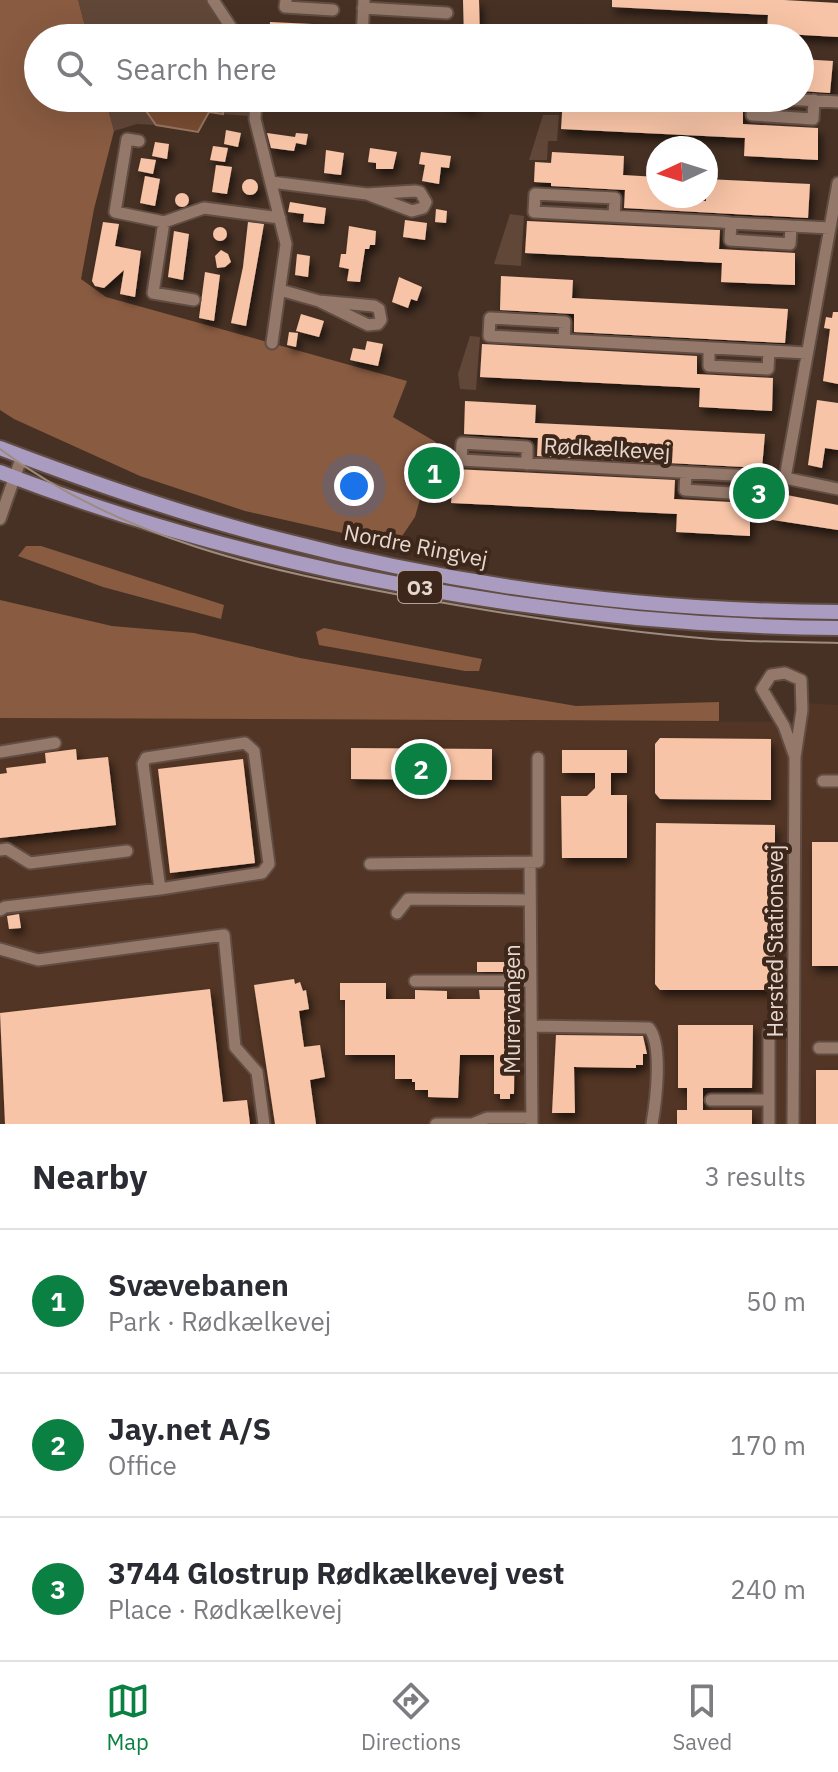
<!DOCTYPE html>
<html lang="en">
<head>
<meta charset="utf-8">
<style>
  :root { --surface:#fff; --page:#f7f7f7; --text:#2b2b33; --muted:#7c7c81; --line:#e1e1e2; --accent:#0b8043 }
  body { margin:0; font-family:"IBM Plex Sans",sans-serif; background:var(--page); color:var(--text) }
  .compass { position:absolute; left:646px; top:136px; width:72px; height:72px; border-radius:50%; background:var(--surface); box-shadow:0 8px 32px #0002; rotate:266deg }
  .you { position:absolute; left:354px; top:486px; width:28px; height:28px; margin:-20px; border:6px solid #fff; border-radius:50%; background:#1a73e8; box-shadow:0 0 0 12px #1a73e833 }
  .badge { display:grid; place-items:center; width:52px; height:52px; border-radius:50%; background:var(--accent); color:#fff; font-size:26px; font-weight:700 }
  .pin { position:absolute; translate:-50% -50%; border:4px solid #fff; box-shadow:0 2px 8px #0006 }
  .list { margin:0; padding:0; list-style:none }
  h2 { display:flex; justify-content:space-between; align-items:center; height:104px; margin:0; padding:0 32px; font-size:34px }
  h2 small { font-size:26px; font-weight:400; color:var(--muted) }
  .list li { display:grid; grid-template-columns:52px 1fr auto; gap:24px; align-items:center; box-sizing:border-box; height:144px; padding:0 32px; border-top:2px solid var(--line) }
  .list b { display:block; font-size:30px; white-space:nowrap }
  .list p { margin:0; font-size:26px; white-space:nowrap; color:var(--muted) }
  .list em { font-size:26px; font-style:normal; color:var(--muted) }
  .icon { flex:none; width:44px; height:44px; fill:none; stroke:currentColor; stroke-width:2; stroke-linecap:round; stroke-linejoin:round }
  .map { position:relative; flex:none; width:838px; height:1124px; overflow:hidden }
  .search { position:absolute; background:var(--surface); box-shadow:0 8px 32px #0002; left:24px; right:24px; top:24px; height:88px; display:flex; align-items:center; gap:20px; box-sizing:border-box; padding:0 28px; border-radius:44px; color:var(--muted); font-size:30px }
  .sheet { height:536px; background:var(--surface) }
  nav { display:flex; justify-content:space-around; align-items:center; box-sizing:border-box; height:112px; border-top:2px solid var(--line); background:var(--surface); font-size:22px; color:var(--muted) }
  nav a { display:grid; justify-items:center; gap:4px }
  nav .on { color:var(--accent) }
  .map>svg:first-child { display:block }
  .built { fill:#523524 }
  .green { fill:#614738 }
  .forest { fill:#895b41 }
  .water { fill:#784c32; stroke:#997661; stroke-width:2 }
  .building { fill:#f8c4a7; filter:url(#shadow) }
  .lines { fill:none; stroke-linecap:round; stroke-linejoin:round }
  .minor-casing { stroke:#614d43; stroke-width:15 }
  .major-casing { stroke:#614d43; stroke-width:18 }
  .minor { stroke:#94796a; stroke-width:11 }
  .major { stroke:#aa9cc1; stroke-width:14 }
  .tram { stroke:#9d8b80; stroke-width:2 }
  .labels { text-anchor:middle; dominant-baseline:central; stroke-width:8; stroke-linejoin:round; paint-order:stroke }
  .shield { fill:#3d271a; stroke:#b3a299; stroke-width:2 }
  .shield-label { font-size:20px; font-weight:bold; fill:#e6d7cf }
  .street-label { font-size:22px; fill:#e6d7cf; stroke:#3d271a }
</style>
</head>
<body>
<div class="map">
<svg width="838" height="1124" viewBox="0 0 838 1124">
  <defs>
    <filter id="shadow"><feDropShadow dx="3.5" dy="6" stdDeviation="4" flood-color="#0009"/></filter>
  </defs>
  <rect width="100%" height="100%" fill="#473124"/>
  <!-- built -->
  <path class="built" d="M806,703l32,2v419h-838v-406l806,4z"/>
  <!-- green -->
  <path class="green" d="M78,0h128l24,38h-142z
    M105,98h32l19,27 -19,-1 -23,7z
    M224,98h25v18l-26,-2z
    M543,115h16l-2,26h-9l-1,19h-18z
    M510,214l14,2 -3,50 -27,-2z
    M470,336l10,1 -4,53 -16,-1 -2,-15z
    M434,446l12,2 -12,54 -13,-4z"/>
  <!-- forest -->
  <path class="forest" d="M0,0h78l10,38h-50v60h67l9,33 -20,78 -13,70 25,18 301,84 -14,36 43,25 -21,75 -19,28 -151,-34 -105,-35 -126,-57 -14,-9z
    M26,546h15l183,59 -3,14 -118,-32 -85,-31z
    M0,600l112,26 82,7 106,25 276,48 143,-4v19l-719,-3z
    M324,628l158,31 -3,12h-14l-146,-26 -3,-13z"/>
  <!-- water -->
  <path class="water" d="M137,98h87l-1,16 -14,-2 -11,20 -42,-7z"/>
  <!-- building -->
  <path class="building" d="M463,0h16l1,38h-16z
    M612,0h172l54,3v34l-71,-4 1,-18 -156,-8z
    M270,22l84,4v12l-85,-1z
    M573,26h12l-1,12h-15z
    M371,29l35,2v7h-35z
    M800,59l33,2 -3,32 -29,-2z
    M443,98h33l-3,11 -31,-8z
    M563,98l180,7v19l75,4v32l-74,-4 1,-18 -184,-9z
    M226,130l15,3 -3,14 -14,-3z
    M267,133l28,4 1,-4 12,1 -2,11 -10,-2 -2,8 -23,-3z
    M155,142l14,2 -2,15 -15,-3z
    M213,146l15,2 -3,14 -15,-2z
    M370,148l27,4 -4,17h-17v-6l-8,-1z
    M326,150l18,3 -3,22 -17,-2z
    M421,152l30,4 -2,12 -8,-1 -2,17 -17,-3 3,-16 -6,-1z
    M552,152l72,4 -1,19 35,2v22l48,2v-22l104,5 -2,34 -184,-10 1,-18 -74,-4v-3l-17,-1 1,-20 16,1z
    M141,158l15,2 -3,14 -15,-3z
    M216,165l16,2 -5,27 -15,-2z
    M145,176l15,3 -5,27 -15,-3z
    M242 187a8 8 0 1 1 16 0a8 8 0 1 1-16 0Z
    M175 200a7 7 0 1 1 14 0a7 7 0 1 1-14 0Z
    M290,202l36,6 -2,16 -21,-2 1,-8 -16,-2z
    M436,209l11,2 -1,12 -11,-1z
    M405,220l22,3 -2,17 -22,-3z
    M527,221l193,9 -1,19 76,4v32l-74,-3 1,-19 -197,-10z
    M103,222l16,2 -4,22 26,5 -6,46 -15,-3 4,-24 -20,18 -9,-2 -3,-5z
    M248,222l16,2 -18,102 -15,-3 12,-56z
    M349,226l27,5 -1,14h-5l-1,4h-4l-5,33 -13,-1 2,-12 -10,-2 2,-13h5z
    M213 234a7 7 0 1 1 14 0a7 7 0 1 1-14 0Z
    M174,231l15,3 -6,46 -15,-3z
    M221,250l7,4 3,8 -6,5 -8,1 -2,-12z
    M297,254l13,2 -2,21 -13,-2z
    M205,272l15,3 -6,46 -15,-3z
    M501,276l72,4 -1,18 216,11 -3,34 -211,-11v-18l-74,-4z
    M399,277l23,10 -5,14 -6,-2 -3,9 -16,-6z
    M833,312h5v72l-15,-3 7,-52 -6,-1 2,-11 6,1z
    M301,314l23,7 -5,16 -23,-6z
    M289,332l9,1 -2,14 -9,-2z
    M367,341l16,3 -5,22 -28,-6 3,-12 12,2z
    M482,344l215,12v18l76,4 -1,33 -73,-4 1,-19 -220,-11z
    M817,400l21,3v47l-13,-2 -3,20 -14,-3z
    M465,401l71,4 -1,18 230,11 -3,34 -225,-12 1,-18 -74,-4z
    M454,469l221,11 -1,19 76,4v33l-74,-4 1,-18 -226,-11z
    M756,489l82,16v25l-65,-10 3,-22h-20z
    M660,738l111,1v61l-111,-1 -5,-6v-49z
    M351,748l141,1v31l-141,-1z
    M76,749l1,11 31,-3 8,68 -116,13v-64l7,-1 -1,-5 40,-5 -1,-10z
    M562,750h65v23h-16v22h16v63h-65l-1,-62h26l8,-8v-15h-33z
    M243,759l12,104 -85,10 -12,-104z
    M656,823l119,2v165h-115l-5,-6z
    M812,842h26v124h-26z
    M19,914l2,14 -12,1 -2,-13z
    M477,962h35v10h-35z
    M294,979l1,5 5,-2 3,9 3,-1 3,19 -10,2 5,36 16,-2 5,32 -15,3 6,44h-41l-21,-139z
    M340,983h46v16h29v-9l32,1v8h33l-1,-9h36l-1,104h-4v5h-10v-5h-6v-39h-34l-2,43 -30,-1v-7h-13v-8h-3v-3h-17v-24h-50v-55h-5z
    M210,989l13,113 24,-2 3,24h-245l-5,-111z
    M678,1025h75l-1,63h-49v22h49v14h-75v-14h10v-22h-9z
    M556,1035l87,1 4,18h-4v11h-7v3l-62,-1 1,46h-23z
    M816,1070h22v54h-22z"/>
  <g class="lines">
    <!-- minor casing -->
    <g class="minor-casing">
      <path id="minor" d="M213,0l25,38
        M286,0l-1,7 48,3
        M363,8l84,5
        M362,38l2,-38
        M256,98l-1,21 31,125 -14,99
        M753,98l-1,17 61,4 1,-19
        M767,98l71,4
        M139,141l-12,-2 -12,73 49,10 40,-14 76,10
        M271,182l96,12 45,17 11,-3 3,-6 -6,-10 -5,-1 -48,3
        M614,216l1,-18 -80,-4 -1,18 188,10 9,1 99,5
        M164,222l-11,71 41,7
        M731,223l-1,17 60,4 1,-18
        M280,290l39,11 49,24 10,-1 3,-4 -2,-11 -5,-3 -55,-5
        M564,340l1,-18 -75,-4 -1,18c106,6 212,11 318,17
        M709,348v18l59,3 1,-18
        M527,464v-17l-65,-4 -1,17 324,18 53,11
        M686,473l-1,17 60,4 1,-18
        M785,478l53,-295
        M0,519l22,-63
        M0,752l55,-9
        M823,781h15
        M0,850l7,-1 23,14 97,-12
        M530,862l2,262
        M370,864l168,-2v-104
        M0,910l5,-3 155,-18 102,-16 7,-9 -15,-113 -9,-8 -99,15 -3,6 17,125
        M397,913l11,-14 122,1
        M0,949l38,11 186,-25 11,112 22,25 7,52
        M415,981h116
        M531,1026l118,2c14,17 7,73 3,96
        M769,1031v93
        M819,1048h19
        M711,1100h58
        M436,1124h36l15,-6h45
        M793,1124l2,-367 7,-47 -1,-30 -16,-7 -14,2 -9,14 22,37 11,31"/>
    </g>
    <!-- major casing -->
    <g class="major-casing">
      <path id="major" d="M0,448c92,35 186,68 282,92 180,47 370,71 556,72
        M0,472c260,100 560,154 838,156"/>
    </g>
    <!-- minor -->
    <use href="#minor" class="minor"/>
    <!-- major -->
    <use href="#major" class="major"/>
    <!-- tram -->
    <path class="tram" d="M0,449c122,91 265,121 411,148 99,18 200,34 300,42 42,3 85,3 127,4"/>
  </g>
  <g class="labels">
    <!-- shield labels -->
    <rect class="shield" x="398" y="571" width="44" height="32" rx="6"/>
    <g class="shield-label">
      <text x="420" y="587">O3</text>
    </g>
    <!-- street labels -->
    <g class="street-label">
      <text transform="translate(607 448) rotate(3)">Rødkælkevej</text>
      <text transform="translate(416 545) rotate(11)">Nordre Ringvej</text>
      <text transform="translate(774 941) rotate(-90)">Hersted Stationsvej</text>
      <text transform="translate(511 1009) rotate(-90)">Murervangen</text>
    </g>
  </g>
</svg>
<svg class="compass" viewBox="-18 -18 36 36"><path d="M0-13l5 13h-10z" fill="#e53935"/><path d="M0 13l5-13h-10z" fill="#7c7c81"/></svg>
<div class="you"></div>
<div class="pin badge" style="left:434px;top:473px">1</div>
<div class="pin badge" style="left:421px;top:769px">2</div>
<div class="pin badge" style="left:759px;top:493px">3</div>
<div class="search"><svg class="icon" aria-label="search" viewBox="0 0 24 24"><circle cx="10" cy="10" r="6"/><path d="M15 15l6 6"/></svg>Search here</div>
</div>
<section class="sheet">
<h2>Nearby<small>3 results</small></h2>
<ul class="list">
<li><span class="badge">1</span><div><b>Svævebanen</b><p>Park · Rødkælkevej</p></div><em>50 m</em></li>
<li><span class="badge">2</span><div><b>Jay.net A/S</b><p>Office</p></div><em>170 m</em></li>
<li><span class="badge">3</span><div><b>3744 Glostrup Rødkælkevej vest</b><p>Place · Rødkælkevej</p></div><em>240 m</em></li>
</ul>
</section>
<nav>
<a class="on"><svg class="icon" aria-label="map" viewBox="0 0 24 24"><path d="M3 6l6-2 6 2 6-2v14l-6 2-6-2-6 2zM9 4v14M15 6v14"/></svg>Map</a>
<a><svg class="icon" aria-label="directions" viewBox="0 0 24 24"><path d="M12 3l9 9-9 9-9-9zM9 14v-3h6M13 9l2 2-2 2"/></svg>Directions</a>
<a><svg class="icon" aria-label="saved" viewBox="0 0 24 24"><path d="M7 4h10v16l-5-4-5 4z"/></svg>Saved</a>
</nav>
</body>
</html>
